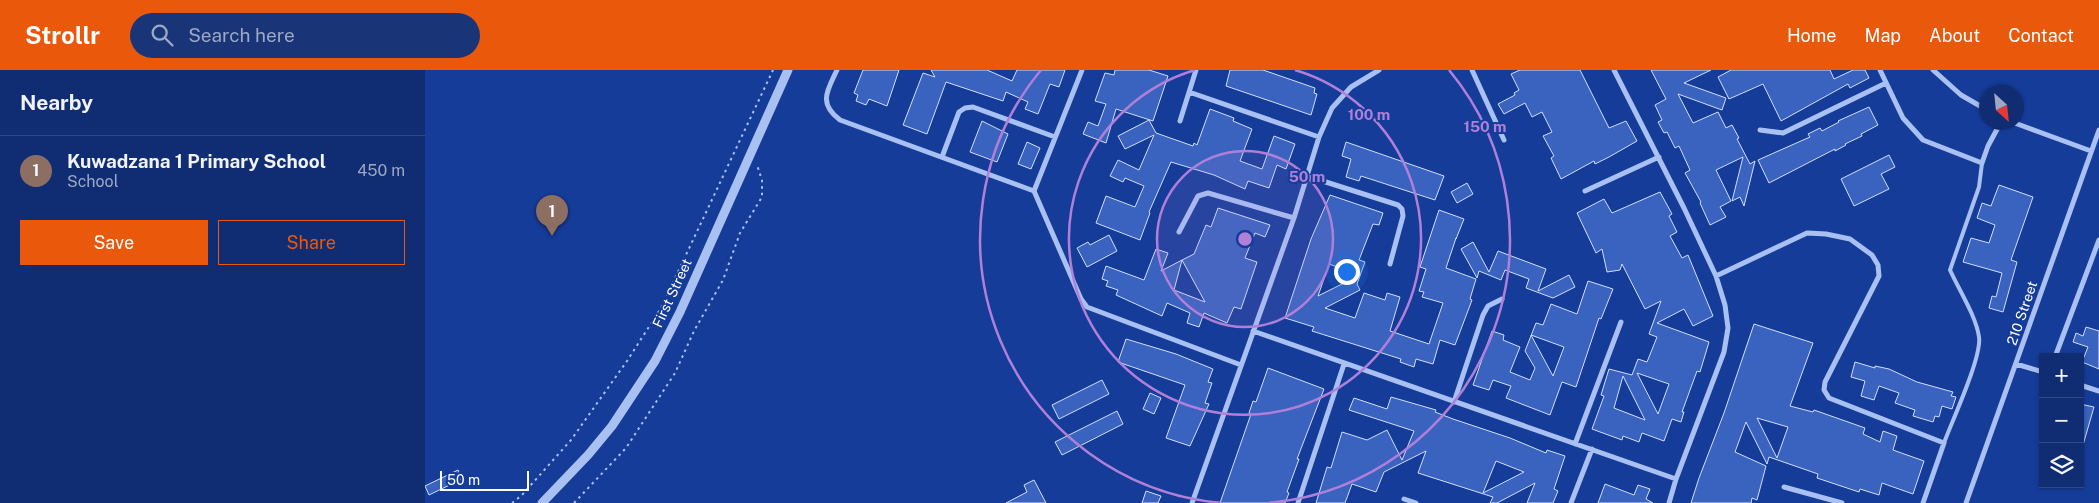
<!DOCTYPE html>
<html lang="en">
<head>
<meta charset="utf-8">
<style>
  :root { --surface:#102d73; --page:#193578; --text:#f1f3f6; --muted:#9ca8c4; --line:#304985; --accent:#ea580c }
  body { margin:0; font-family:"Public Sans",sans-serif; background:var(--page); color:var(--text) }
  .controls { position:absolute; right:15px; bottom:15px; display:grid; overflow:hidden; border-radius:0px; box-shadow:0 1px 4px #0004 }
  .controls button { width:45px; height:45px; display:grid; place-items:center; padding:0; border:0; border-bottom:1px solid var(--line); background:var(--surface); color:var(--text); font:25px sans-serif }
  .compass { position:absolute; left:1554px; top:15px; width:45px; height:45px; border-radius:50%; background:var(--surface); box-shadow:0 1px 4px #0004; rotate:153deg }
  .scale { position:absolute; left:15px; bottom:12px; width:89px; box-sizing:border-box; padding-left:5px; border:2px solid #fff; border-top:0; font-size:14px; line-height:18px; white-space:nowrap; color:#fff; -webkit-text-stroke:4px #153c99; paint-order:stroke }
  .you { position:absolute; left:921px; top:201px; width:18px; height:18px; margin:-12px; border:4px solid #fff; border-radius:50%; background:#1a73e8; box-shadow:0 0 0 8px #1a73e833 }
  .badge { display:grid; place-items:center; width:32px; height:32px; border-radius:50%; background:var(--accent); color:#fff; font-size:16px; font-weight:700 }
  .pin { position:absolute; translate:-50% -41px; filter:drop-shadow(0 1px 2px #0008) }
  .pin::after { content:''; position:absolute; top:26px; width:18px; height:15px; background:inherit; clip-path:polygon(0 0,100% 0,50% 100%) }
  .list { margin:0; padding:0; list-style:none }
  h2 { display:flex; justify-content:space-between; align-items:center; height:65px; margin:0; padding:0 20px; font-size:21px }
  h2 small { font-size:16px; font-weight:400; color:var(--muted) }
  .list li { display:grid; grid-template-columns:32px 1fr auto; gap:15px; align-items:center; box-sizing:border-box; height:70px; padding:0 20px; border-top:1px solid var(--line) }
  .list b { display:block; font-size:19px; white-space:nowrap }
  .list p { margin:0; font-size:16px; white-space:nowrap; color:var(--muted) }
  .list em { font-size:16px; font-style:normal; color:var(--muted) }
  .actions { display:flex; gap:10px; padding:15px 20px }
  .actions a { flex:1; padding:11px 0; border:1px solid var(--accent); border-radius:0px; text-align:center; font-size:18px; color:var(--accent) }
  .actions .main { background:var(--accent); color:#fff }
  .icon { flex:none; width:28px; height:28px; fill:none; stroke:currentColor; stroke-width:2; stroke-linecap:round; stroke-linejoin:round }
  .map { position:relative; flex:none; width:1674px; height:433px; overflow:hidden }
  header { display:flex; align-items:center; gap:30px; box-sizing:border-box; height:70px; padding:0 25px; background:var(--accent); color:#fff }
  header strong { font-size:24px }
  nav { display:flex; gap:28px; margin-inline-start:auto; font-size:18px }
  .search { width:350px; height:45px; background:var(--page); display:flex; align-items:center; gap:12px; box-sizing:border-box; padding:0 18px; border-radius:28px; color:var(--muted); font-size:19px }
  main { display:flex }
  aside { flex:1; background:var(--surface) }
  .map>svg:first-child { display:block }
  .building { fill:#3a62bf; stroke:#d1dffd; fill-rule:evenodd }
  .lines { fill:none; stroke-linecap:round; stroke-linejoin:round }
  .path { stroke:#a9c0f2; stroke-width:2; stroke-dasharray:2.5 4; stroke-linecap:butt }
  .service { stroke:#a9c0f2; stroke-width:4 }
  .minor { stroke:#a9c0f2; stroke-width:5 }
  .tertiary { stroke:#a9c0f2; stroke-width:9 }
  .ring { fill:none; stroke:#b080d9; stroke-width:2.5 }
  .labels { text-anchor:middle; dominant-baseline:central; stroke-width:4; stroke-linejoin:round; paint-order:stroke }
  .street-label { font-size:14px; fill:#fff; stroke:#153c99 }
  .centre { fill:#b080d9; stroke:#153c99; stroke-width:2.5 }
  .ring-label { font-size:15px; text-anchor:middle; font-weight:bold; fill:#b080d9; stroke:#153c99; stroke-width:4; stroke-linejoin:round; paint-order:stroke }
</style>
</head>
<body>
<header>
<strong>Strollr</strong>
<div class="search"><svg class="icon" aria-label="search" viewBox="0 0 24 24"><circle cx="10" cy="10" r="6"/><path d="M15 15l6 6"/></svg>Search here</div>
<nav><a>Home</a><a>Map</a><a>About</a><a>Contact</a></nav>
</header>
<main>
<aside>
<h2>Nearby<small></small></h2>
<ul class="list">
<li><span class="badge" style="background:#8d6e63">1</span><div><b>Kuwadzana 1 Primary School</b><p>School</p></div><em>450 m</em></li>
</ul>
<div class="actions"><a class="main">Save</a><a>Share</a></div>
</aside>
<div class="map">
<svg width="1674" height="433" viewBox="0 0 1674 433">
  <rect width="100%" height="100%" fill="#153c99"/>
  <!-- building -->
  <path class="building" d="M438,0h36l-12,36 -18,-7 -3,6 -10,-4 2,-6 -4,-2z
    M506,0h56l25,11 5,-11h48l-6,17 -9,-3 -12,30 -13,-5 3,-7 -22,-10 -3,9 -57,-19 -19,52 -24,-9 20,-52 12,4z
    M690,0h34l19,6 -15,45 -37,-12 -10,34 -23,-9 5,-12 10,4 8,-22 -11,-3 10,-28 9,2z
    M805,0h33l52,18 -1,5 3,1 -6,21 -85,-29z
    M1095,0h60l29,58 17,-7 11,20 -28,16 -14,7 -1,-3 -33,18 -10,-21 3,-2 -11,-20 9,-4 -10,-20 -10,5 -7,-14 -21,11 -6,-10 17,-9 -1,-2 5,-3 -8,-16z
    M1226,0h60l-27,13 42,15 -4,12 -44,-16 15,29 25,-11 8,16 6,-3 7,13 -2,1 13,25 5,-3 -11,45 -4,-9 -8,4 11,-44 -27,13 15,31 -11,6 6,10 -16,8 -10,-22 1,-1 -16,-29 5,-3 -11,-24 -4,2 -8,-16 -3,1 -6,-11 4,-2 -7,-15 11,-6z
    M1306,0h99l4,9 19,-9h12l4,8 -19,10 -2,-4 -67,37 -18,-37 -34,15 -11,-22z
    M1444,37l9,18 -17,9 1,2 -17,8 1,1 -11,6v-2l-66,34 -11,-23 52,-23 -2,-3 12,-6 2,3 17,-9 -1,-1z
    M785,39l24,9 -1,3 19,8 -12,32 22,8 12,-33 21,8 -9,25 -9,-4 -8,23 -21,-7 -3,8 -31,-14 -43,-13 -22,50 1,1 -10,27 -44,-17 10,-27 29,11 9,-21 -19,-8 -2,4 -13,-6 8,-16 21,10 15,-35 -29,14 -7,-13 31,-16 7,13 37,13 1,-3 3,2z
    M557,51l26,13 -11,28 -27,-10z
    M602,72l13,6 -9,21 -13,-5z
    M921,72l98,34 -9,24 -74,-24 -2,5 -13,-4 5,-18 -9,-3z
    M1464,85l6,12 -14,7 8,15 -35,17 -13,-27z
    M1042,113l6,11 -16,9 -6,-11z
    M1574,115l34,12 -22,63 6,2 -14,50 -14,-4 3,-12 4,1 6,-24 -39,-11 8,-24 18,5 6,-18 -18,-7 5,-15 9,3z
    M1235,122l12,22 -3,2 8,16 -7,4 12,22 6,-3 25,61 -20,10 -9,-17 -27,14 52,19 -9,30 -3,-1 -15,41h2l-3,10 -9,-3 -8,22 -22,-8 -3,9 -16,-6 -1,4 -30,-11 12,-33 -3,-1 8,-26 23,6 6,-16 9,3 10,-25 -8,-3 12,-33 -16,8 -23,-45 -2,6 -13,2 -5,-23 -6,4 -19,-40 27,-14 8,14zM1212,303l32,11 -11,30zM1198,306l22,44 -31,-12z
    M905,125l53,18 -4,12 -6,-1 -14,36 6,2 -8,22 3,6 -35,18 30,10 9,-25 21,7 2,-7 13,4 -10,34 39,13 14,-41 -21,-6 2,-5 -5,-1 7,-22 -6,-2 19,-57 25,9 -8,20v-1l-10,30 30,11 -6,20 2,1 -17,45 -15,-5 -7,24 -17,-5 -2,8 -14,-5 1,-3 -89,-28 2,-4 -29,-9 26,-79zM904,194l31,11 -42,21z
    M793,138l52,17 -5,12 -10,-4 -10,25 12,4 -16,47 -7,-2 -7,16 -23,-10 -5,14 -12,-4 3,-10 -23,-10 -5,13 -46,-21 2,-5 -12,-4 2,-5 -6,-2 4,-13 38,14 12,-31 12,4 -7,18 21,-11 -8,30 31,12 -23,-42 12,-6 12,-29 5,2z
    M684,165l8,16 -30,16 -10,-19 11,-6 2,3z
    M1048,172l16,30 9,-21 48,18 -8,22 31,-16 6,12 -22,11 -27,-10 3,-9 -24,-9 -4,10 -22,-9 -2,7 -16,-29z
    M1163,211l25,8 -12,30 -2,-1 -23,69 -14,-5 -12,33 -44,-17 5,-12 -18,-6 -4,10 -16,-5 19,-54 12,4 -1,5 17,7 -10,25 20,8 5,-12 -10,-17 11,-28 7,2 8,-21 26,10zM1106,265l33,12 -11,29z
    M1329,254l59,19 -23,63 23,6 1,-2 51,18 -2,6 17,8 3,-11 14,5 -4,14 31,11 -11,33 -31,-11 -3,12 -19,-6 -1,3 -42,-14 1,-4 -49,-17 -2,7 -21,-42 -11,30 31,14 -9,34 -5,-2 -1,5h-60l8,-25 25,-65zM1332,348l31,9 -11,31z
    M1661,257l13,4v38l-17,-7 6,-15 -15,-5 3,-9 7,3z
    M701,269l50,15 37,15 -5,13 4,1 -7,20 4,1 -19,42 -24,-8 19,-53 -67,-23z
    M1430,292l20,6v-2l14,3 28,13 36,10 -2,4 5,1 -4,12 -10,-3 -3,11 -4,-1 -2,6 -20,-6 2,-6 -20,-7 4,-10 -20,-7 -5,14 -13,-4 4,-15 -14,-4z
    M843,298l56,21 -27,70h2l-12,33 2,1 -4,10h-65l31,-89 -2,-1 4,-12 3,1z
    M677,310l7,14 -50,25 -7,-14z
    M725,323l11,5 -7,16 -11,-5z
    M966,327l45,13 -1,2 18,7 57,19 36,15 1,-3 18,6 -11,33 4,2 -5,12h-26l8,-20 -38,20h-7l3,-6 -75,-24 8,-22 -42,21 -8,20 -24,-8 -7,19h-29l11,-36 4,1 11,-36 25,8 20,-10 15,30 12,-29 -65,-21 5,-12 33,11zM1071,391l28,11 -41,21z
    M1655,334l14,3 -11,38h-3z
    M692,341l6,13 -61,31 -7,-13z
    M33,400l4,9 -33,16 -4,-9z
    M609,410l12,23h-40l21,-11 -3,-7z
    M1180,414l29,11 4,-10 12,4 -4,10 7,4h-55z
    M721,421l15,5 -3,7h-16z"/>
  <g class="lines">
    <!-- path -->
    <path class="path" d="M87,433l10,-8 49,-55 56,-79 34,-53 112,-238
      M149,433l52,-55 49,-75 19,-42 29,-51 17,-47 22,-36v-17l-5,-15"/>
    <!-- service -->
    <path class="service" d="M1519,373c8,-22 38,-86 35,-106 -3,-21 -20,-47 -29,-67l29,-83 3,-24"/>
    <!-- minor -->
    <path class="minor" d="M412,0c-10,21 -19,33 3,50l194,71 48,-121
      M1047,0l32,70
      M1189,0l70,138 32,68 9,29 3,23 -4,24 -48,127 -7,24
      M1455,0l23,48 20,22 59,23 6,-17 13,-24
      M1508,0l28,25 26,15
      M764,22l130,45
      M755,51l16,-51
      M1587,52l79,29
      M1335,60l23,3 103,-50
      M517,87l17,-45 6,-4 8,-1 82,30
      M882,106l91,29 4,4 1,7 -13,48
      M609,121l47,108 6,8 154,58
      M1160,121l74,-34
      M754,162l19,-36 10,-3 86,25
      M1291,206l91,-43 19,1 24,5 22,16 6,10 1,11 -54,106 -1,8 5,8 115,45 -21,60
      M828,261l423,148
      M1630,287l44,-117
      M1591,294l27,8
      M1655,315l19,6
      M1029,332l29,-87 5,-9 14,-7
      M1150,374l46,-122
      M1359,417l58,16
      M979,429l12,4
      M767,433l102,-285 25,-81 13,-29 19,-21 28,-17
      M873,433l46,-139
      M1146,433l21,-54
      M1541,433l133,-373"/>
    <!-- tertiary -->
    <path class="tertiary" d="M117,433l46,-48 24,-29 43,-65 25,-49 108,-242"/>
  </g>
  <!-- distance rings -->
  <circle cx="820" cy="169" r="88" fill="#b080d9" fill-opacity=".12"/>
  <g class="ring">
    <circle cx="820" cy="169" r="88"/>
    <path d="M870 0A176 176 0 1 1 770 0"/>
    <path d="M797 433A265 265 0 0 1 616 0M1024 0A265 265 0 0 1 843 433"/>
  </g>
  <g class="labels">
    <!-- street labels -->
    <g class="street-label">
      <text transform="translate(247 223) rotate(-65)">First Street</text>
      <text transform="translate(1597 243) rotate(-71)">210 Street</text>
    </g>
  </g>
  <circle cx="820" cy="169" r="8" class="centre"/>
  <g class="ring-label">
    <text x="944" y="50">100 m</text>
    <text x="1060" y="62">150 m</text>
    <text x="882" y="112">50 m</text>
  </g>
</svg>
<div class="controls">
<button>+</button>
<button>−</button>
<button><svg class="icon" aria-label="layers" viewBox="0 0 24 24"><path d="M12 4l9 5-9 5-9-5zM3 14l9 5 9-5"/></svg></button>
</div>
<svg class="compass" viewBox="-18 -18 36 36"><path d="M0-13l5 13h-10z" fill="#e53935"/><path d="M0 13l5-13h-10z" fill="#9ca8c4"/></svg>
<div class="scale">50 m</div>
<div class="you"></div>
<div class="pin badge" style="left:127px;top:166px;background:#8d6e63">1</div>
</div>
</main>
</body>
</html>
